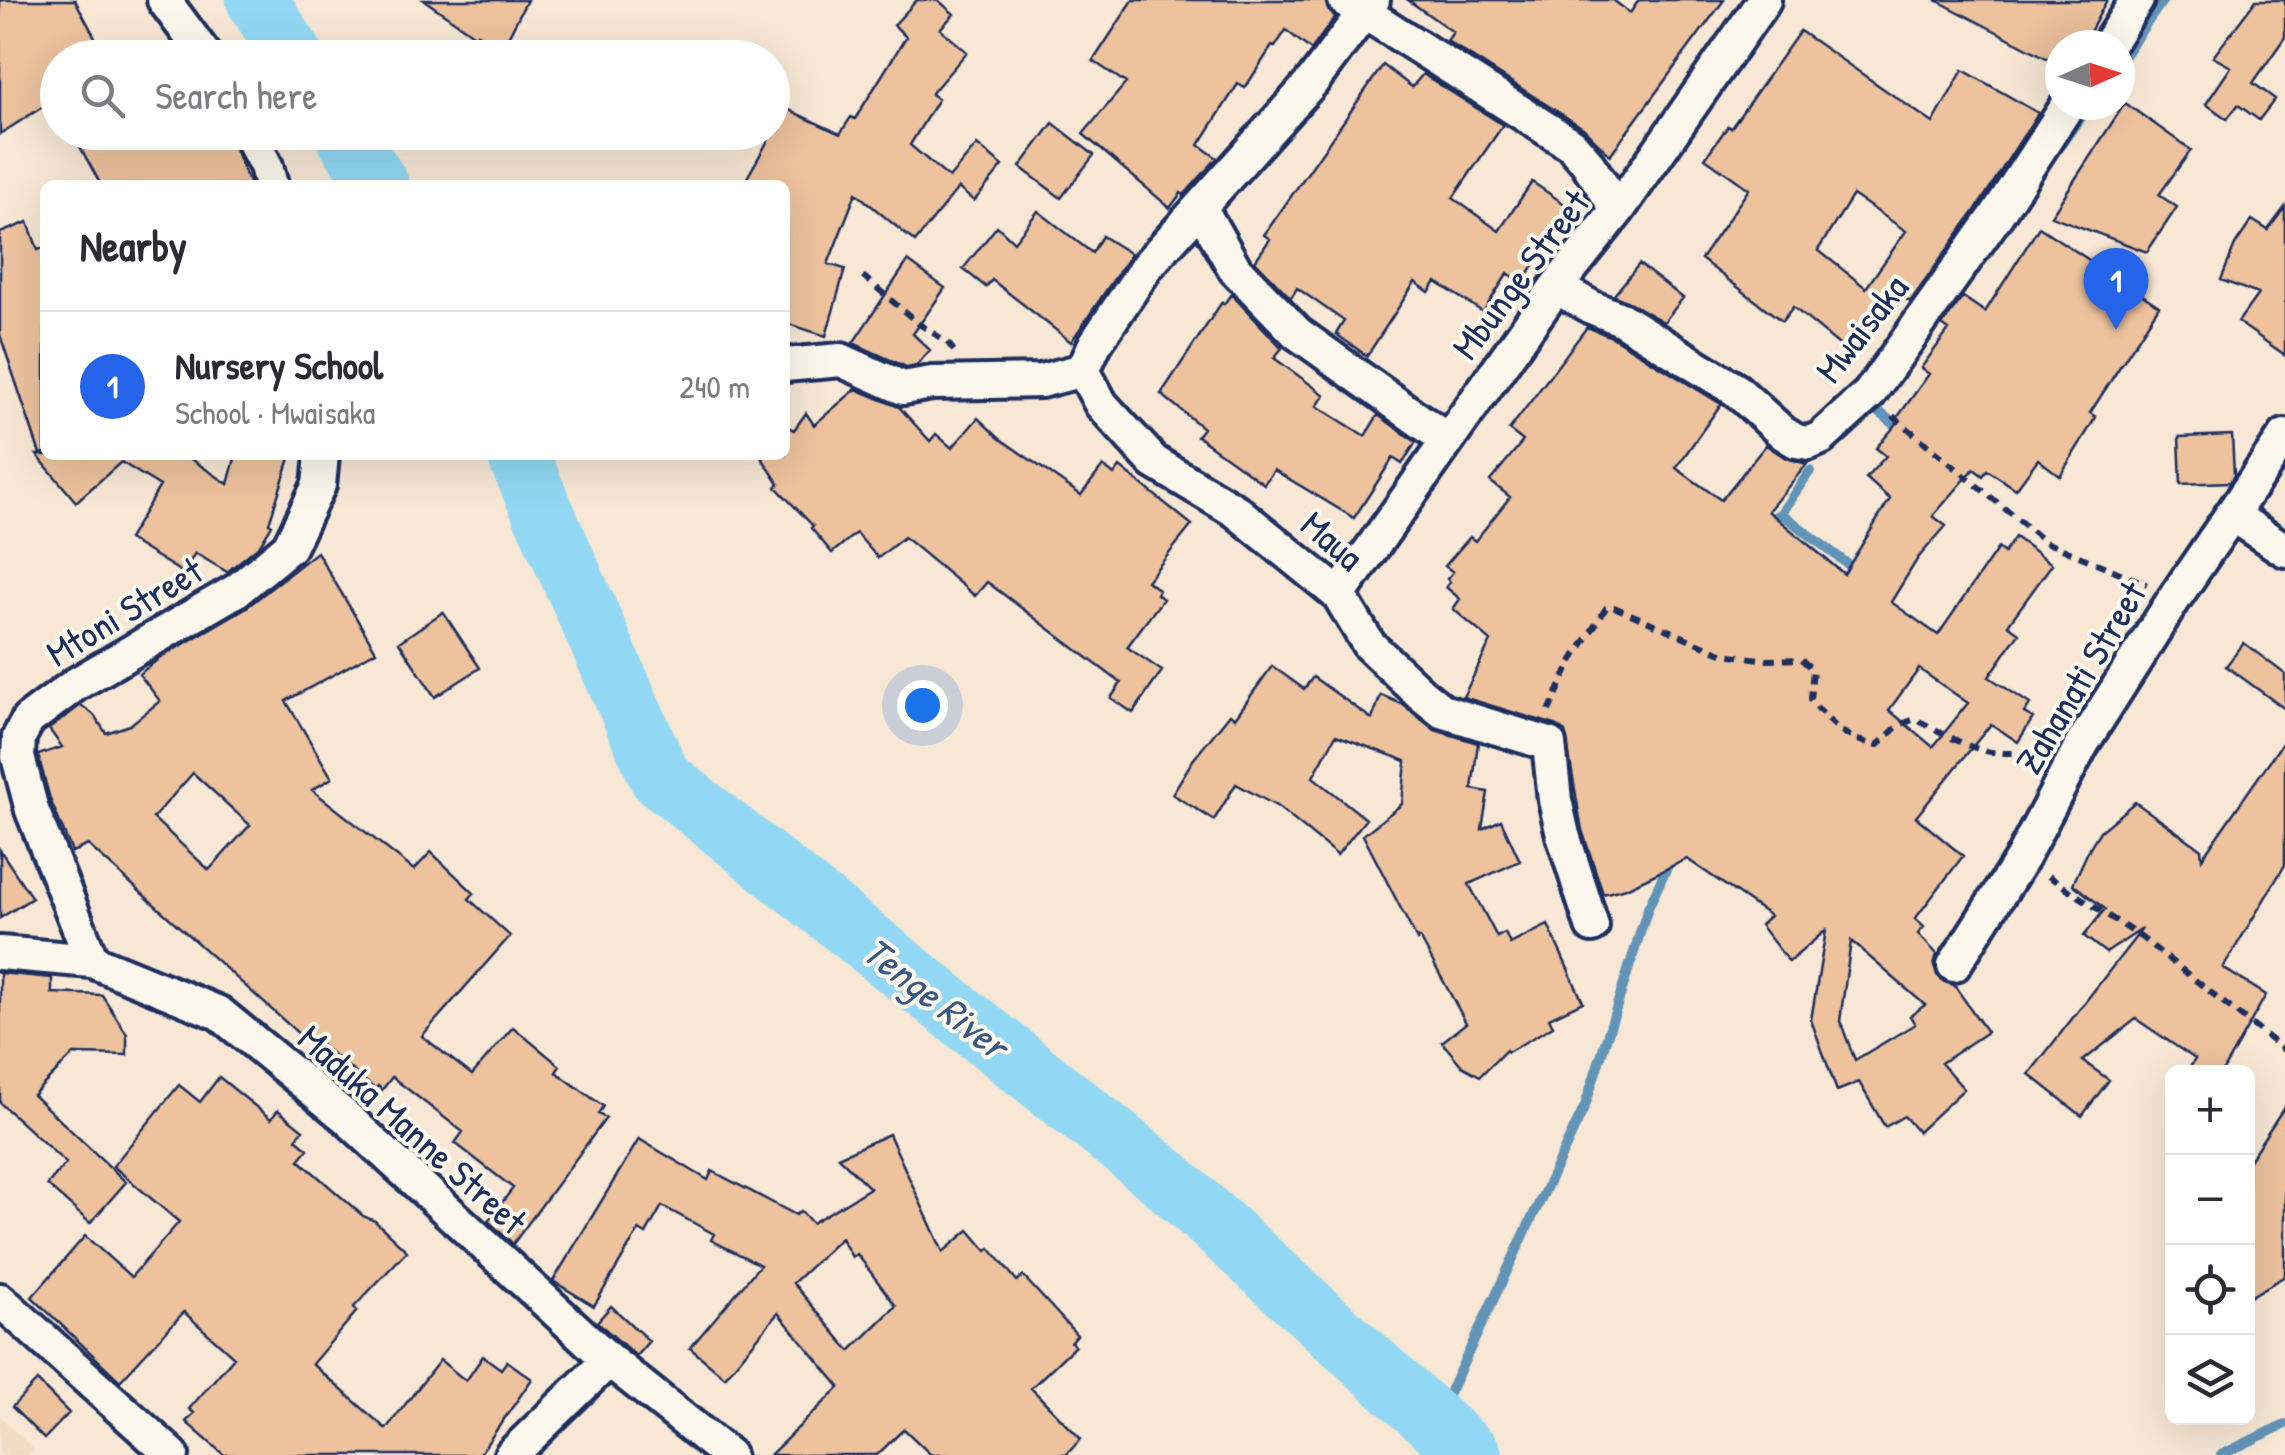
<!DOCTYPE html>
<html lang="en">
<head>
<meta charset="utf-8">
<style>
  :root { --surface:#fff; --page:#f7f7f7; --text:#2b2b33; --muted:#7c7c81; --line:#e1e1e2; --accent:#2563eb }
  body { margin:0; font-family:"Patrick Hand",sans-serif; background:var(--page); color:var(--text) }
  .controls { position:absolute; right:30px; bottom:30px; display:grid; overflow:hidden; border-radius:15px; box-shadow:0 10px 40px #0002 }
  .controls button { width:90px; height:90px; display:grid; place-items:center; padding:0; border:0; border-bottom:2px solid var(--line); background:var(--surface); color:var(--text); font:50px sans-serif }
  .compass { position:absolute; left:2045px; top:30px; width:90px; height:90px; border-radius:50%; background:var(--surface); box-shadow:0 10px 40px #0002; rotate:87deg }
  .you { position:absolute; left:922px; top:705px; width:35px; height:35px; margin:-25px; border:8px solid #fff; border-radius:50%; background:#1a73e8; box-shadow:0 0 0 15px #1a73e833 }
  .badge { display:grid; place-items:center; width:65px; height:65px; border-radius:50%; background:var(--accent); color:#fff; font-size:32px; font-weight:700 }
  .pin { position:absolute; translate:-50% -82px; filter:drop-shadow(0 2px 5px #0008) }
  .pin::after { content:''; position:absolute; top:52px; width:35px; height:30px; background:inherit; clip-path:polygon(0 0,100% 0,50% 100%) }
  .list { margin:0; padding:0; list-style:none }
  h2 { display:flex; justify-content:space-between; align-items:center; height:130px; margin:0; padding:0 40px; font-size:42px }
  h2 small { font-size:32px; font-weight:400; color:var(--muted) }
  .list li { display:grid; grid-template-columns:65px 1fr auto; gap:30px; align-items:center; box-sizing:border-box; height:150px; padding:0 40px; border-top:2px solid var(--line) }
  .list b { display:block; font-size:38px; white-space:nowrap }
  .list p { margin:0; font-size:32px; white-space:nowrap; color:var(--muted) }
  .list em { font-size:32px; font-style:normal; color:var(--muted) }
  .icon { flex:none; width:55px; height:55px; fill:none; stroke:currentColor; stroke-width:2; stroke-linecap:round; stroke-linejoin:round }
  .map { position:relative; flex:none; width:2285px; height:1455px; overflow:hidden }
  .search { position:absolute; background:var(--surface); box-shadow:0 10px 40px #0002; left:40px; top:40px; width:750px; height:110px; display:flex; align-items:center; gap:25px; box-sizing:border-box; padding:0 35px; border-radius:55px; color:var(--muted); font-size:38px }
  .panel { position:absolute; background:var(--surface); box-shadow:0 10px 40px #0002; left:40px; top:180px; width:750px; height:280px; border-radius:15px }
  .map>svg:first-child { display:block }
  .built { fill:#f4dcc4 }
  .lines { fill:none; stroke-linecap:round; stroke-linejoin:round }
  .stream { stroke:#6294b8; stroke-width:10 }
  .river { stroke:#92d8f4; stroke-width:62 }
  .building { fill:#edc29d; stroke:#1b2f5e; stroke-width:2.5; fill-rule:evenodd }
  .minor-casing { stroke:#1b2f5e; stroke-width:40 }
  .path { stroke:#1b2f5e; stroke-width:6; stroke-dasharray:10 8; stroke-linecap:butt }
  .minor { stroke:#fbf7ec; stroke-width:32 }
  .labels { text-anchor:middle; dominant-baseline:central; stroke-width:8; stroke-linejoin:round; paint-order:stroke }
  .street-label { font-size:38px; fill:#1b2f5e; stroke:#fbf7ec }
  .water-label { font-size:40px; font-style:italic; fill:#395984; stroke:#fbf7ec }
</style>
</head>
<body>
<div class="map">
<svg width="2285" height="1455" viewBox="0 0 2285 1455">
  <rect width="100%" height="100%" fill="#f7e7d4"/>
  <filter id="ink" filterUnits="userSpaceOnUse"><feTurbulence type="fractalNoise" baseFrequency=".01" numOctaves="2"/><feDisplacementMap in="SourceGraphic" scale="20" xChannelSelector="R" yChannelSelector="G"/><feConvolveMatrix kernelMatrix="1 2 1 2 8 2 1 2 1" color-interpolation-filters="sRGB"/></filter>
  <g filter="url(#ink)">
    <!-- built -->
    <path class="built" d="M0,1416l34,34 -5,5h-29z"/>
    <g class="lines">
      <!-- stream -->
      <path class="stream" d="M2120,61l43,-61
        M2061,145l28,-40
        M1869,404l34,27
        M1781,513l69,53
        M1766,522l15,-9 29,-42
        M1435,1423l150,-317 63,-198 21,-45 -2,-3
        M2221,1455l64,-31"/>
      <!-- river -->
      <path class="river" d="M257,0l37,58
        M344,132l34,53
        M518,455l142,322 506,402 305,276"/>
    </g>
    <!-- building -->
    <path class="building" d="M0,0h75l31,58h-48v39l-58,37z
      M424,0h103l-24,47 -26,-13 -1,2z
      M917,0h21l16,14 -14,15 27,23 -36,42 7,5 -28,46 39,33 28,-33 26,21 -29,35 -16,-13 -43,54 -59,-49 -28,71 17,5 -19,67 -41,-13v-138h-42l30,-53h5l11,-22 51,24 11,-17 4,2 51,-82 -12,-12z
      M1133,0h192l3,10 7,7 -24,33 -25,-20 -11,17 -3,-1 -27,42 -7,-4 -39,61 18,13 -33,37 -3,-2 -11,15 -87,-74 43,-51 -33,-22z
      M1408,0h205l17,13 9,-13h85l-114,155 -27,-27 -136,-87 6,-9z
      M1936,0h171l-24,45h-23v20z
      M2256,0h29v37l-32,46 22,16 -16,21 -21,-15 -11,14 -21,-15 25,-37 -18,-10z
      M1800,31l133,92 30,-53 75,43 -59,92 -69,97 -7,-5 -48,61 -62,-51 -11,14 -81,-62 48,-70 -44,-31 23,-32 3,2zM1853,195l53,36 -40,57 -48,-38z
      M1383,65l29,22 11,-13 80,51 -50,73 46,33 33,-49 40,27 -50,74 -14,-10 -25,39 -47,-30 -7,10 -14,-10 -48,74 -31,-22 8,-13 -47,-33 -6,10 -36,-37 15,-22 -6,-4z
      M2125,103l66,47 -32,45 18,12 -30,45 -96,-36z
      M1053,123l41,32 -33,43 -41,-31z
      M72,132h156l22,53h-149z
      M2285,207v148l-47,-33 20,-28 -37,-14 14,-35 17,-25 16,10z
      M1038,211l54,42 10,-17 29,18 -60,88 -79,-62 -6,7 -23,-18 34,-43 17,16z
      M28,222l10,28 7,-3v206l-5,1 -40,-119v-102z
      M2039,227l120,79 -69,107 6,4 -36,59 -22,-17 -22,30 -29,-19 -4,6 -9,-7 -41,47 13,10 -28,32 -27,44 47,33 60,-87 6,5 11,-16 37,27 -44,61 11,8 -30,44 41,27 -6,9 9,5 -15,24 -27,-18 -75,93 47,39 -48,63 9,8 -6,7 19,20 -3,11 3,10 7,7 10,3 33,47 -46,31 23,26 -46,43 -14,-16 -19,11 -26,-45 -22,9 -26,-71 15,-90 -37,32 -29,-37 10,-9 -83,-57 -61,29 -23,6 -21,-64 -17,-98 -10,-7 -92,-28 28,-56 -38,-32 7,-10 -14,-12 4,-5 -3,-3 6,-7 -8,-6 25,-29 5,4 35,-44 -20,-16 33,-40 -14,-11 78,-103 25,10 109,67 -45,64 45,32 45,-55 20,13 21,6 -39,47 76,63 46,-75 -24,-21 20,-22 -10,-8 24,-28 -3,-2 32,-44 -8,-6 28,-38 -7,-5 21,-28 22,15zM1919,669l49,34 -35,44 -44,-37zM1851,941l74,64 -15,11 5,8 -60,36 -15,-39z
      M908,261l37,27 -32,46 17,16 -14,16 -10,1 -53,-24z
      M1639,264l44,34 -19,24 -50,-27z
      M1231,294l51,54 -8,10 51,37 -8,11 48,30 13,-21 38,27 -14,22 -9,-6 -39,60 -80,-48 -10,14 -67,-48 6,-8 -42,-34 61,-92 2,2z
      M856,389l43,18 31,34 6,-7 16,14 26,-30 21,20 82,57 22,-29 11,9 6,-8 72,58 -45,56 12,9 -2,4 6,5 -36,48 35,24 -29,42 -22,-15 10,-15 -134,-101 -12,14 -71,-59 -26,21 -22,-25 -24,20 -21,-25 2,-2 -37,-39 3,-3 -19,-29h25v-30l9,5 12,-17 8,12z
      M2232,435l2,40 -4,7 -49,2 -2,-47z
      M37,455h148l43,29 8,-29h55l-22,68 3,2 -12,20 -33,27 -32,-19 -12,20 -55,-34 32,-53 -39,-24 -45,40z
      M317,552l59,99 -90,50 46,77 -20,12 102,80 17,-18 43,41 -5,6 41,37 -88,100 50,39 41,-48 47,39 -4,6 47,34 -5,8 8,4 -93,126 -25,-23 25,-33 -58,-45 8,-11 -71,-55 -10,13 -4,-4 -3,3 -71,-58 -4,4 -212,-190 -16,7 -22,-53 -12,-44 24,-8 -13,-18 32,-24 13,10 12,18 24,-8 30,-24 -21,-27 21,-16 87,-51zM193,773l57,52 -41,45 -56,-52z
      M443,612l37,56 -45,29 -36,-55z
      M2244,643l41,31v35l-59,-43z
      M1272,666l32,23 9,-12 59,42 9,-24 21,9 33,26 43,13 -6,46 16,3 -6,37 19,-9 19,41 -51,23 28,53 8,-4 5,11 38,-19 35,77 -34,16 4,8 -45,26 -2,-2 -26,26 -18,-10 -20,-24 24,-19 -46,-85 -3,2 -54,-105 39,-31 4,-43 -70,-26 -23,42 53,42 -29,36 -59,-48 -42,-23 -22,36 -42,-26 21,-34 37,-46 5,4z
      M2285,739v126l-62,103 43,27 -44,77h-35l8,-13 -59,-40 -53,42 26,19 -27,36 -53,-42 113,-145 -36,24 -22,-17 21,-27 -32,-25 17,-37 10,-16 35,-29 66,47 1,9z
      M0,850l32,48 -32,20z
      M0,973l52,5v15l50,2 25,39v21l-53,-1 -41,41 93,87 -36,41 -43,-38 19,-22 -66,-60z
      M219,1077l52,42 7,-9 25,20 -7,9 12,10 -9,11 64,56 12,5 32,30 -53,56 3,4 -45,53 74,65 54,-69 26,21 17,-25 18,13 6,-8 25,18 -53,76h-255l-38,-33 8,-9 -5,-4 45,-52 -50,-45 -64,69 -88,-84 53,-61 46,41 48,-55 -66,-56 66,-81 21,17z
      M2285,1106v170l-37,22v-136z
      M889,1134l54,118 26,-22 18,21 3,-3 27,33 6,-5 54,59 -6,7 4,4 -44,42 50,51 -15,16h-135l-27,-26 -27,26h-107l70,-68 -62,-74 -53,64 -35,-29 70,-83 -49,-25 3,-6 -52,-28 -16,28 -7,-4 -45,76 -41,-25 86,-142 69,41 4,-9 84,44 5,-4 11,12 58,-35 -32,-31zM841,1238l11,19 5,-3 39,52 -46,45 -57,-68z
      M611,1306l38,35 -13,15 -39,-34z
      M37,1381l32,32 -25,26 -32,-32z"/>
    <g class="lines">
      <!-- minor casing -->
      <g class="minor-casing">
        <path id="minor" d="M164,0l43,58
          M1345,0l227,145 14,16 32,49
          M1373,0l-61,82 -165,184 -52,78 -12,26 18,34 53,58 82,49 103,84 30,50 52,49 21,17 107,33 6,56 8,35 29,91
          M2108,45l29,-45
          M248,132l18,34 5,19
          M1200,207l35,62 62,64 150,107
          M1556,287l35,20 30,12 115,71 47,43 13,8 13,2 12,-5 48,-44 127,-178 72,-111
          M785,365l56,-5 62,28 29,-5 109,-2 42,-11
          M2232,515l53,35
          M1339,595l217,-308 62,-77 146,-210
          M0,953l92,8 127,52 128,105 262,242 119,95
          M92,961l-60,-151 -14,-53 1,-20 9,-17 48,-36 161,-94 52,-43 30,-62 3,-30
          M1954,965l68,-107 60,-114 94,-148 109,-160
          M0,1300l172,155
          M511,1455l98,-95"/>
      </g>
      <!-- path -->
      <path class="path" d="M863,276l56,48 28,18 8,10
        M1893,416l152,126 102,42
        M1549,711l22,-48 35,-55 8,-1 110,47 43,6 34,-1 12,11 -3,29c20,24 36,42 68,46l21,-20 16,-6c53,26 65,41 126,31
        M2048,876l94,62 143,113"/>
      <!-- minor -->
      <use href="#minor" class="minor"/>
    </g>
  </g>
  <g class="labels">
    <!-- street labels -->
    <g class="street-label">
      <text transform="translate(1520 274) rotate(-53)">Mbunge Street</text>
      <text transform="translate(1861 328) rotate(-52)">Mwaisaka</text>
      <text transform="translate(1333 540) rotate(41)">Maua</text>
      <text transform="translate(124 611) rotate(-31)">Mtoni Street</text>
      <text transform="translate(2080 677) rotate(-59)">Zahanati Street</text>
      <text transform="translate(413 1129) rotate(42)">Maduka Manne Street</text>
    </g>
    <!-- water labels -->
    <g class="water-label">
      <text transform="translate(936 997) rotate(38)">Tenge River</text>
    </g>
  </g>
</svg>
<div class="controls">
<button>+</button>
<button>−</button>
<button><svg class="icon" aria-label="locate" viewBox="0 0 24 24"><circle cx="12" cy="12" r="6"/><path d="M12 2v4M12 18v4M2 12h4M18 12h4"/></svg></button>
<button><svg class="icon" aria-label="layers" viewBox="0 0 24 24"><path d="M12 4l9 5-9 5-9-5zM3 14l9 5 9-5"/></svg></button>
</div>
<svg class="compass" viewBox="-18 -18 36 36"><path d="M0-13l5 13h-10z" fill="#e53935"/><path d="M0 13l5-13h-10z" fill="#7c7c81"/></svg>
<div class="you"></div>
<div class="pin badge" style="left:2116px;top:330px">1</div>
<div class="search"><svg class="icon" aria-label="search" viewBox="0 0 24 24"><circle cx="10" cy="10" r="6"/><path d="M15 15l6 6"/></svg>Search here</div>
<section class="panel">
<h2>Nearby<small></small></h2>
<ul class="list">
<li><span class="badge">1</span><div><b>Nursery School</b><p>School · Mwaisaka</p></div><em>240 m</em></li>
</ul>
</section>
</div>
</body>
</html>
